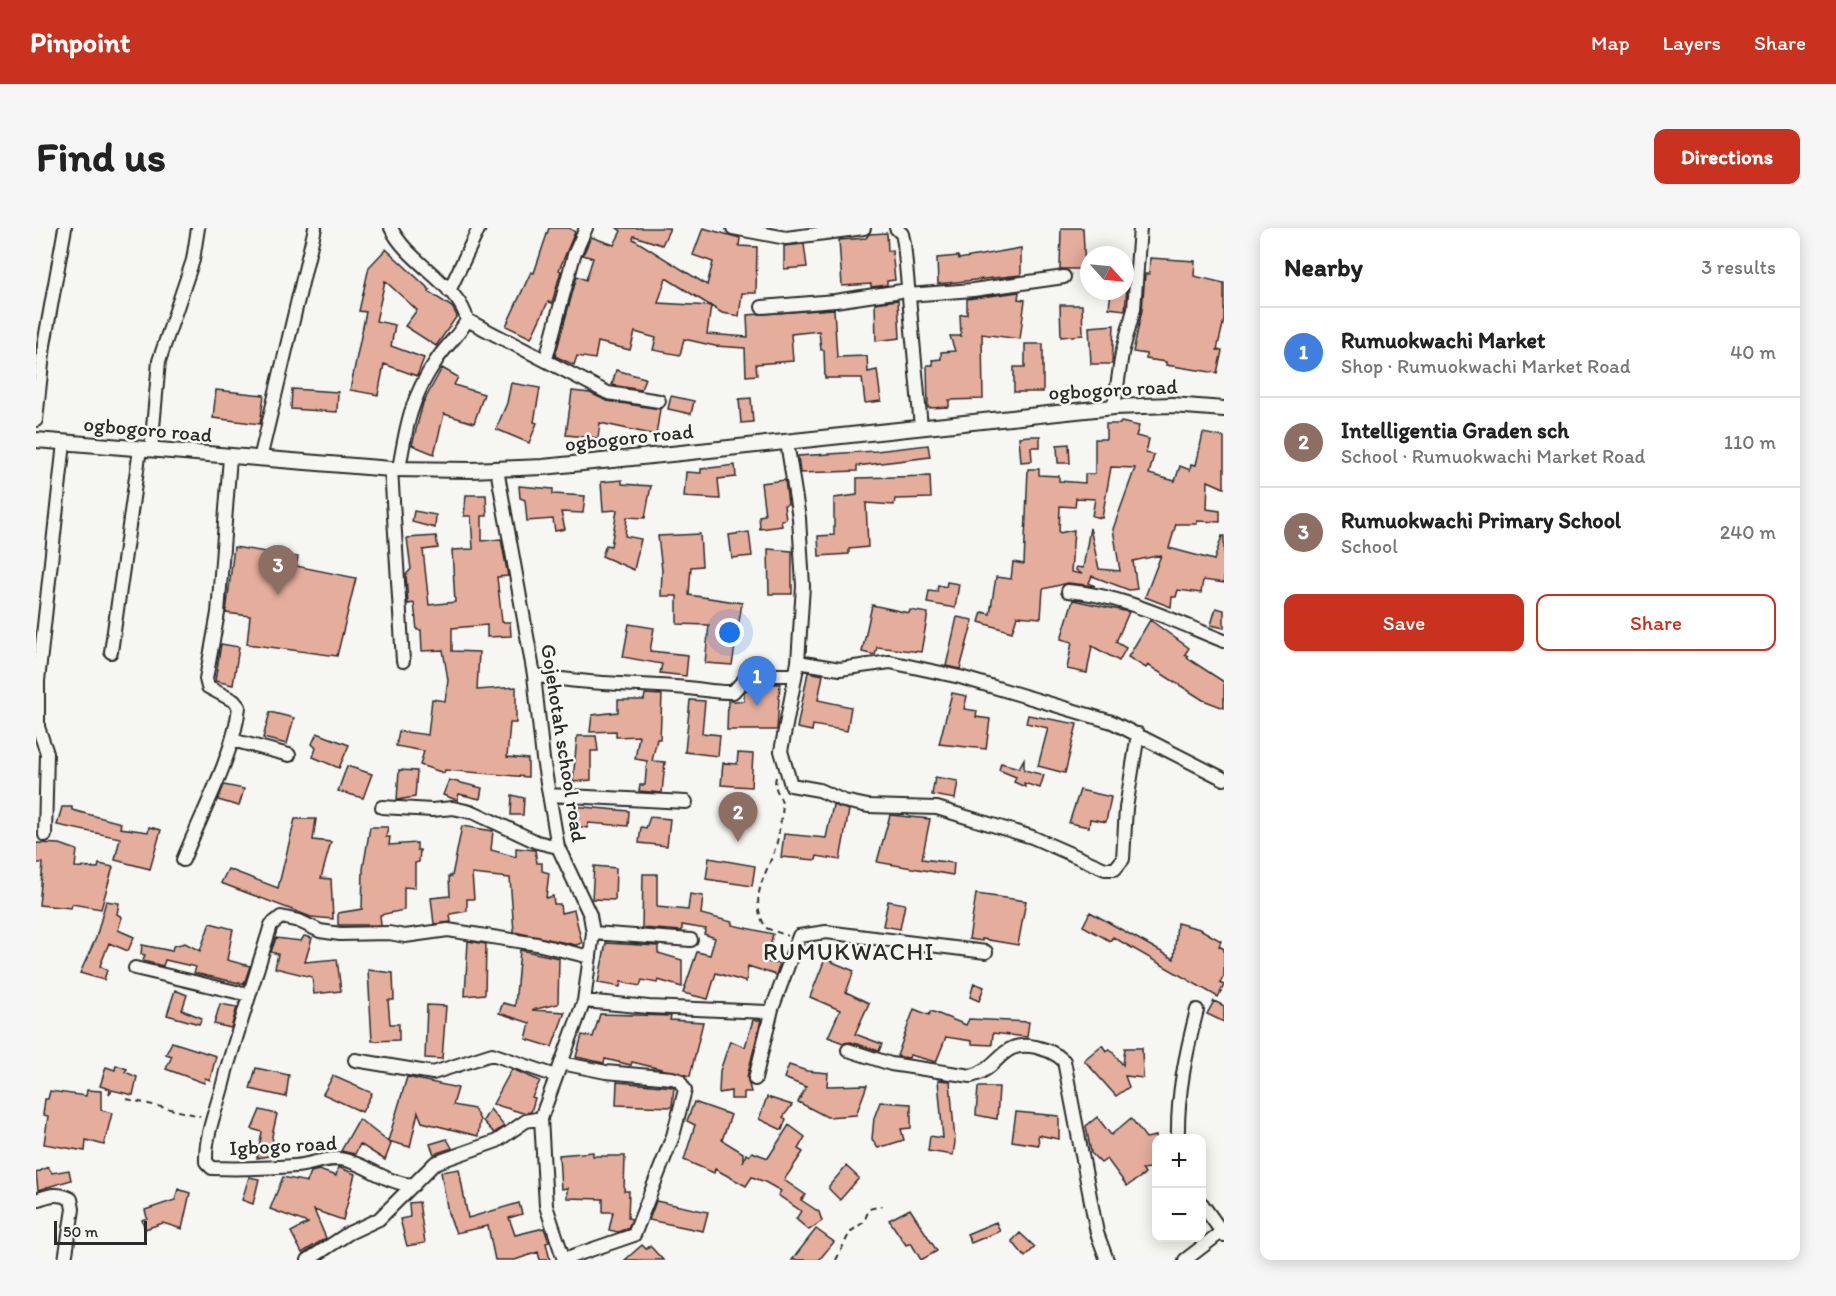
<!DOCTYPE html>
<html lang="en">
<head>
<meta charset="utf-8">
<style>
  :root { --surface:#fff; --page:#f6f6f6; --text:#222; --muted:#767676; --line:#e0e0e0; --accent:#c8321e }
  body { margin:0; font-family:Itim,sans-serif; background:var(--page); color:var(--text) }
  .controls { position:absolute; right:18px; bottom:18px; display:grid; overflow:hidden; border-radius:12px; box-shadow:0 3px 15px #0003 }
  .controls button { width:54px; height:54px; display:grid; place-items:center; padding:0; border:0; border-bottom:2px solid var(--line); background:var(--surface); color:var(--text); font:30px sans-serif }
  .compass { position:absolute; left:1044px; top:18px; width:54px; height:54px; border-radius:50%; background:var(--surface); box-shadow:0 3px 15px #0003; rotate:117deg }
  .scale { position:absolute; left:18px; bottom:15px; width:93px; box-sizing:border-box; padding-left:6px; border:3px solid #2b2b2b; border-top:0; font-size:16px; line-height:21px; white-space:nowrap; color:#2b2b2b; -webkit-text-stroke:4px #f6f6f2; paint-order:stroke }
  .you { position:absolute; left:694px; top:405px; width:21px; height:21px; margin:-15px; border:4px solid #fff; border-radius:50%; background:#1a73e8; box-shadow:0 0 0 9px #1a73e833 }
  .badge { display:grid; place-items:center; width:39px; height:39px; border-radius:50%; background:var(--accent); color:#fff; font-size:20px; font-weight:700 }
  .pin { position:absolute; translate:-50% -50px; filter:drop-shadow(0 2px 3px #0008) }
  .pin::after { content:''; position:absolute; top:32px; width:21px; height:18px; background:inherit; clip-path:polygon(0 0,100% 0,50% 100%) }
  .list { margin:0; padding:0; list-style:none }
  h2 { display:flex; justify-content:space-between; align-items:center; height:78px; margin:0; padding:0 24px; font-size:26px }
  h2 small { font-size:20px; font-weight:400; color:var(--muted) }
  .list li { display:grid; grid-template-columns:39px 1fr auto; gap:18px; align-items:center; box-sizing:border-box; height:90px; padding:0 24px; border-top:2px solid var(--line) }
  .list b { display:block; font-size:22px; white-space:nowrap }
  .list p { margin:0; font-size:20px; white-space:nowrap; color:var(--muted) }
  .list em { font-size:20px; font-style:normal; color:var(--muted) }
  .actions { display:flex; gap:12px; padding:18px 24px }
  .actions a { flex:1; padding:14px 0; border:2px solid var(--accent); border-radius:12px; text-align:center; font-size:21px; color:var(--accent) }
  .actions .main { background:var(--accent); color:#fff }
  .map { position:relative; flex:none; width:1188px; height:1032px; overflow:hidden; border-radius:12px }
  header { display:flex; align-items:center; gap:36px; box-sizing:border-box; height:84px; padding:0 30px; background:var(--accent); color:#fff }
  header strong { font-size:28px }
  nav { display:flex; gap:33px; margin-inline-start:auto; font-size:21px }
  .intro { display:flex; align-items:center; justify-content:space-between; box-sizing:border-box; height:144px; padding:0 36px }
  h1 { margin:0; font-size:42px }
  .button { padding:15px 27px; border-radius:12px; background:var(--accent); color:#fff; font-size:21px; font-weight:700 }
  main { display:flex; gap:36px; padding:0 36px }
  aside { flex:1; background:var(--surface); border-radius:12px; box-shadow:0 3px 15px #0003 }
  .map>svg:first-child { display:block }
  .building { fill:#e5ad9c; stroke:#2b2b2b; stroke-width:1.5; fill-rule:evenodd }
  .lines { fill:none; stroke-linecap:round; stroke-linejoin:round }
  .minor-casing { stroke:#2b2b2b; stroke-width:16 }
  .tertiary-casing { stroke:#2b2b2b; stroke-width:18 }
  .path { stroke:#2b2b2b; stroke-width:2; stroke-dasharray:6 4.5; stroke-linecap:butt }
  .minor { stroke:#f6f6f2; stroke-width:12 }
  .tertiary { stroke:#f6f6f2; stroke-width:14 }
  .labels { text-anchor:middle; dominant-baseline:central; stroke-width:5; stroke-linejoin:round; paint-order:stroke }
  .street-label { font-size:21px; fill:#2b2b2b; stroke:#f6f6f2 }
  .quarter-label { font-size:24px; letter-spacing:1.5px; fill:#2b2b2b; stroke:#f6f6f2 }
</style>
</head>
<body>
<header>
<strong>Pinpoint</strong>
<nav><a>Map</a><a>Layers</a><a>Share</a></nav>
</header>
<div class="intro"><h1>Find us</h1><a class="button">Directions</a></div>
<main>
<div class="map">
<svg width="1188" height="1032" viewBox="0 0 1188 1032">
  <rect width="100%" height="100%" fill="#f6f6f2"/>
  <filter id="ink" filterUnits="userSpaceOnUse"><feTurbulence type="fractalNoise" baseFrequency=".0167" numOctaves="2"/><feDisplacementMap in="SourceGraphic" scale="12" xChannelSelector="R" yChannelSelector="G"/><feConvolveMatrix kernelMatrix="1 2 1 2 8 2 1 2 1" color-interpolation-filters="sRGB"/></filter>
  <g filter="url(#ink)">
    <!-- building -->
    <path class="building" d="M513,0h20l6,4 -16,38 2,1 -9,32 -4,-1 -17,36 -25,-12 25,-54 3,1z
      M581,0h53l-8,17 -28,-9 -1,3 74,46 6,-23 -20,-7 10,-27 37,10 -1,8 18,1 -1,46h-14l-3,23 -17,-3 -11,-7 -4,28 41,3 -1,-22 87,-6 3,48 30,-1 1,16 9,-2 4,31 -16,2 -3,-25h-37l-1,-28h-3l-2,-19 -28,3 2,27 -37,3 1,11 -11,1 -1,-28 -30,-2 -31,-7 -4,16 -27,-5 3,-12 -21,-6 -5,18 -32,-8 -3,17 -18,-3 -3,9 -19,-9 22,-80 9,4 7,-22 -10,-3 8,-18 23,8 7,-14zM630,50l45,28 -53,-3z
      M1025,0h22l2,41h-25z
      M851,5l1,18 4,-1 3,30 -8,1v4l-16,2v-3l-29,2 -3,-46 27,-2 3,-4z
      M768,16l3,23 -23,2v-23z
      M985,20v27l-83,9 -1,-26 21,-2 1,3z
      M350,21l44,41 -1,2 23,15 5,9 -21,30 -31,-20 12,-16 -32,-29 -9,40 19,4 -4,21 33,12 -7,18 -33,-12 -6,31 -28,-5 16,-78 -7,-1 10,-44z
      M1114,30l45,3 -1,15 30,7v37l-7,30 5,1 -5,22 -51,-8v-3l-20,-3v-5l-13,-2 9,-42 3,-36h4z
      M1089,50h3l-3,32 -16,-2 2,-17h14z
      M983,64l-1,7 7,1 -5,39 -38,-5 1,65 -34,1v7l-21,1 -1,-43h6l-1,-5 9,-1v-7l14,-1 -5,-15h11l-1,-21 7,-1v-15z
      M862,72l2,38 -24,3 -1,-38z
      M1024,77h22l1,30 -22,2z
      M1078,97l-2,39h-21l-2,-37z
      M989,116h18v48h-29v-25h11z
      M406,140l16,9 -4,8 30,9 -10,29 -30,-9 -10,40 -22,-9 11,-42z
      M580,142l29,8 -4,12 -29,-5z
      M475,155l29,5 -6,34 3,1 -8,20 -33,-14 11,-26z
      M256,161l46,3 -1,20 -46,-3z
      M180,162l48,5 -4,29 -47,-6z
      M536,163l18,2 17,8 53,8 -4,26 -56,-12 -2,15 -32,-3z
      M635,168l23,5 -3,13 -23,-5z
      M715,170l2,24 -12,1 -2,-24z
      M1085,194l18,4 -3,10 13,3 -3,14 8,2 -5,19 26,7 5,-15 10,4 1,-6 5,1 7,-32 21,4v51l-16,-7 -1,28 13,2v11l-23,-1v3h-21l-7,24 45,12 8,-24h2v47l-21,-3 -2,13 -23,-3 -2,7h-4l-1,10 -26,-10 16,-42 -28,6 4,28 -8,1 -37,-14 -3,7 6,3 -27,-3 -25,6 -2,29 -24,-2 -5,16 -33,-10 3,-10 8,2 6,-37 15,2 2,-17 11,2 4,-95h11v6l20,1v5l26,2v-9h10v-35h11v-15h14zM1075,239l24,1 -22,61 7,42 -21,-2 -9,-41 -7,40 -7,-1v3l6,4 -11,-2 3,-42 -15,3 1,-27 15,1 1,-9 19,1 -3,17 10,2z
      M994,208h10v11h-9l1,14 -11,1 -2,-25z
      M1033,216l1,19h-12l-1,-18z
      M892,217l2,12 -73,9v5l-57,2 -2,-17 78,-5z
      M699,237l1,12 -18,2 2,20 -36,-2 2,-25 15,1v-4z
      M894,248l1,22 -36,1 -1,6 -28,-2 2,44 -19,2v5l-30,2 -1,-20 16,-1v-37l23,-3v-17z
      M586,252v4l29,2 -6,32 -18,-1 -2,19 16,3 -7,31 -32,-14 4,-11 5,1 6,-36 -14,1 -2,-29z
      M749,252l3,24 -4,1 2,14 -5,1 1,6 -22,3 -1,-13 6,-1 -4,-32z
      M483,258l34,3v5l32,2 -2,17 -22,-1 4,17 -10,2 -2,-12 -26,2 -2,-21 -5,-2z
      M430,267h20l1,21h-5v25l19,-2 7,37 -11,1 5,45h8l1,14 -24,1v-12l-35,3v23l27,1 -2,38 39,-3v36h-6l-3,34 21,2v18l-83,-7 -1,3 -24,-8 4,-14 -28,-5 3,-15 29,4 4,-36 13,2 3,-21 -5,-30 -21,1 -1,-21h-4l-3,-27 -6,1 -2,-29 5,-6 -4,-31 29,-2 2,12 -15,2 6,55 26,-3 -3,-52 21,-1 -2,-33h-7z
      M378,283l22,4 -1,13 -23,-6z
      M713,304l3,24 -20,2 -3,-23z
      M664,306l2,32 -11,1 -2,28 53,8 -10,62 -27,-2 4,-38 -32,-1v-28h-16l1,-26 -4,-34z
      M198,319l64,10 -2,9 60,12 -19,78 -90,-12 3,-28 -24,-3z
      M732,321l24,2v43h-23z
      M911,354l12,2 -4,24 -28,-5 2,-12 8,1 1,-7 8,2z
      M1037,372l56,12 -13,30 10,6 -7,13 -27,-15 -5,27 -20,-4 5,-27 -11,-3z
      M836,377l37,8 1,-3 18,3 -7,39 -44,-5 -2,8 -13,-3z
      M1180,380l8,2v18l-13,-3z
      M921,389l16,3 -13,49 -14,-3z
      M1114,392l39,28 -4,6 3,2 -1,2 37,24v26l-21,-8 -55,-35 -2,3 -18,-11z
      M593,396l25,4 -4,23 38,4 -2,21 -26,-3 2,-9 -39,-7z
      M185,416l18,3 -6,38 -18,-4z
      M772,444l15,3 -5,25 33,7 -4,24 -34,-6 -1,6 -15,-3z
      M720,455l24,1 -3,46h-50l1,-29h16v-9z
      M916,465l15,3 -3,13 13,2 -1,6 14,2 -4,30 -47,-5z
      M609,466l17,1 -2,44h-3l-5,22 13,1 -3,31 -23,-2 1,-6h5l2,-24 -12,-2 4,-23 -23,1v-6l-26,1 2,-17 26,-3v-12h26z
      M654,472l15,1 -3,32 18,2 -2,21 -33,-4z
      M234,484l24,6 -7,26 -24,-6z
      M992,487l49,9 -12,49 -27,-7 10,-38 -22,-5z
      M281,505l32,12 -10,23 -26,-11 3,-9 -4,-4z
      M541,508h19l2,15h-7v29l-18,2z
      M702,525l15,1 -2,33 -30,-2 2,-22 14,1z
      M988,531v11l20,5 -4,13 -16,-5 1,4 -11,-5 2,-5 -17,-7 2,-7 18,5z
      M311,538l25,8 -9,24 -25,-7z
      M363,542l18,1 -2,26 -18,3z
      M899,549l23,4 -3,18 -23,-4z
      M413,552l33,8 -2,11 -21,-5 -2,6 -14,-5z
      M188,557l20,4 -5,17 -21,-6z
      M1044,562l31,7 -5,25 -16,-3 -1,8 -20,-4z
      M476,567l12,3 -1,17h-12z
      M797,577l16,5 -9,50 -23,-4 -1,4 -35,-3 3,-23 42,4z
      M536,578l57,5 -1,15 -40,-3 -1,5 -17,-3z
      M26,579h10v3l49,13 -1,5 28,4 1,-5 12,3 -11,39 -35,-9 5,-22 -63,-13z
      M854,587l40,4 -8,40 32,4 -1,12 -76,-13z
      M614,589l20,2 -3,27 -28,-3 2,-16 5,1z
      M259,591h21l-3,21 18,2 -10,36 10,1 2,40 -22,-2 -90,-34 7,-14 50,19z
      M426,598l31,5 -2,19 25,7v-9l19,2 2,13h5v8l7,2 -3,25 7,-2 1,8h6l1,9 13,-3 8,33 -6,2 -62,-13 -4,-54 -38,-4 2,25h-7v12l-17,3 1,8 -17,2 -3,-26 19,-2 -1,-20h3z
      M334,599h18l-2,10h4l-1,8 28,-2v7h3l-1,12 -4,1v25l-11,-1v23l-24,5 1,10h-43v-12l24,-4 1,-40z
      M0,615l24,1 17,6 -2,17 23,1 1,-4 14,3 -12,42 -29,-5 -1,4 -32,-3 4,-42h-7z
      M673,630l46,8 -3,20 -46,-7z
      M558,638l22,2 -1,32 -23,-1z
      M607,646h14v33l31,3 2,-16 13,2 -2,18 31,8v3l41,9 -7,28 14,2 -4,11 -28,-9 -2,16 -30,-9 -8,26 -25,-6 14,-41 13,3 5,-17 -11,-4 2,-5 -24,-4v6l-40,-3z
      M940,666l50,7 -8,44 -36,-6v2l-13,-2z
      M70,673l13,2 -2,11 5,3 -4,13 16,7 -6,14 -19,-8 -9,23 7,4 -3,10 -24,-7 16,-35z
      M852,673l17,3 -5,25 -17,-3z
      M1054,684l84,47 3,-36 23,6 21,12 -2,5 5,3v27l-4,7 4,2 -6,12 -105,-60 -3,4 -27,-15z
      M174,695l23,6 -6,31 23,6 -6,18 -50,-11 2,-6 -31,-7 -2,6 -20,-5 2,-6 -4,-1 1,-9 30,6 1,-5 12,-3 15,8z
      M268,708l8,2 -7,24 32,-3 4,32 -27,3 -2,-17 -37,-9 3,-14 -7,-2 5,-14 25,3z
      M432,713l18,3 -1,50 -20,2z
      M570,715l52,3v7l24,7v27l-24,-7 -1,3 -15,-3 -2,6 -19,-4 -1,5 -22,-4z
      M484,722l39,8 -1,46 -26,6 33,2 -13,35 -26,-8 4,-16 -31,-10 4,-10 12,3z
      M789,731l29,12 -8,21 23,11 -14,31 27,10 -3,7 -28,-9 -8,1 -15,-6 12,-27 -30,-13z
      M332,742l25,3 1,27h-6l2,24h9v16l-27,1z
      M938,755l10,4 -5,14 -9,-4z
      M139,762l12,5 -5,15 20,8 -3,6 -32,-9z
      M1178,773l10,5v16l-17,-8z
      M184,776l17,3 -6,21 -17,-4z
      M391,777l19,1 -4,53 -17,-1z
      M878,781l15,6 2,-4 35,14 3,-6 60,3 -2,15 -34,-4 -1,12 -20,-1v-3l-26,-4 -10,25 -26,-7 -1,3 -7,-1 -5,-1z
      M564,786l71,2 -1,4 33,2 -13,54 -58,-14 -1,3 -26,-6 -1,4 -28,-6 6,-22 11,2z
      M717,792h8l-14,57 4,15h-7v7h-13v-8l-12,2 1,-22 10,-30 15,6z
      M136,814l44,14 -6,24 -5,-2 -1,5 -38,-14 6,-13 -6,-2z
      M1066,817l4,6 4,-2 13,16 2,-17h17l1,30 -18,-2 4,11 -13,9 -32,-36z
      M80,837l11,4 -2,3 12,5 -4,18 -21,-5 -3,4 1,-5 -10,-3 6,-19 9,3z
      M753,837l18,6 21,2 -1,13 40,-1 -11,30 -29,2 -29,-15 8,-15 -22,-9z
      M220,840l33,7 -3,22 -36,-8z
      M476,841l28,12 -8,16 3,1 -4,14 -8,1 -30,-9z
      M297,848l39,17 -10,19 -39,-18z
      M371,849l51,11 -5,17 21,4 6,11 -2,16 -56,-14 -4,-10 -8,35 -22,-6z
      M902,852l12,1 5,61 -2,13 -25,-4 2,-15 13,2z
      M581,854l57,5 -2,20 -56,-2z
      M942,859h21l-2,32 -21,-4z
      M51,862l14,1v19l11,3 -8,32 -18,-5 -1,11 -41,-7 4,-28 -5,-1 2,-16h3l2,-8 36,5z
      M731,869l25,8 -9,12 3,2 -4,11 -23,-11z
      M658,874l37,13 -9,25 21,13v9l3,-8 3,2 3,-4 16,6 21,-33 16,12 -7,12 5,3 -19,28 22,15 -5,5 18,12 3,9 -13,9 -13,-11 5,-8 -23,-16 3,-4 -16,-9 -13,-5 -6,9 -31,-17 -1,4 -30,-13 11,-35 -8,-4z
      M844,874l31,2v24l-10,1 3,11 -26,8 -6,-9 2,-21z
      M454,881l14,17 -10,7 -11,-12z
      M224,882l17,4 -5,22 3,19 -18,3 5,-26 -10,-3z
      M980,884l43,4v23l-21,-4 1,10 -27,-4z
      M1061,889l14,18 20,-17 15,20 10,-2v31l-14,2 3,5 -18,12 -20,-27 -6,4 -10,-10 -5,-27z
      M323,891l32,25 -6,16 -25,-16 -5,10 -14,-3z
      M411,911l5,9 -18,6 -4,-10z
      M557,924v4h32l-1,35h5l-1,27 4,1 -4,9 -10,4 -9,-2 4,-18h-10v-13l-36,-1v-10l-6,1 -2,-34z
      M810,938l13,12 -19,22 -11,-11v-3z
      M12,939l4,6 17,-3 2,10 -33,10 -2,-17z
      M302,939l17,7 -12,46 -29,-10 12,28 -24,15 -11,-21 17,-9 -38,-14 13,-32 24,5 4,-10 8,-2 17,6z
      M423,941l9,49 51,-15 3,11 -13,4 6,17 29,-7 5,14 -3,1 4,17h-10l-2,-8 -23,8h-20l-7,-34 -32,7 -8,-20 -7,-41z
      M213,949l10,2 -6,25 -11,-4z
      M142,961l12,4 -8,36 -19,-6 -18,6 -3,-9 5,-2 -2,-8 30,-10z
      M620,973l52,11 -5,19 -54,-11z
      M383,974l6,41 -18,3 -7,-27 10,-2 -1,-14z
      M874,981l27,42 -16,9 -10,-17 -5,2 -17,-25z
      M960,994l4,9 -29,12 -4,-9z
      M780,1001l18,13 -15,18h-27z
      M984,1005l15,14 -10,10 -13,-16z
      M606,1017l4,4 4,-3 13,14h-38z"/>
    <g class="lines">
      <!-- minor casing -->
      <g class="minor-casing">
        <path id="minor" d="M355,0c16,34 69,58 76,92 -8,16 -22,26 -31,41 -25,36 -30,66 -37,108
          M697,0l53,10 78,-10
          M860,0l6,6 2,9 17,184
          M413,63l30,-63
          M872,67l65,-5 91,-13
          M726,79l73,-6 73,-11
          M431,92l141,73 51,8
          M510,131l28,-104 12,-27
          M1078,179l8,-54 12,-44 6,-81
          M0,192l8,-75 21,-117
          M751,214l12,76 4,68 -5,76 -17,89 10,34 28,5 25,11 24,5 69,2 95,29 73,32h10l8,-10 3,-51 12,-74
          M115,222l8,-89 34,-101 5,-32
          M224,231l55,-231
          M355,241l12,192
          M461,241l37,206 9,84 15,88 32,68 3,18 -9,68 -43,117 5,88 18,54
          M1032,363c54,4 106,30 156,50
          M75,424l29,-203
          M762,434l42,7 50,-7 70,15 152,45 112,57
          M498,447c51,9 101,9 153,13 15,1 30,5 46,4l10,-11 11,-6h41
          M196,512l57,15
          M513,567l137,7
          M346,579l50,3 21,-2 22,5 62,29 21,5
          M9,607l2,-82 -9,-26v-46l26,-238
          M147,632c18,-45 51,-105 56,-153l-5,-6 -26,-14 -2,-8 12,-66 12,-156
          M557,705l98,7
          M99,740l114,27
          M548,773l65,6 118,5 5,-3
          M812,822l43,14 80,12c29,-7 29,-37 65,-29 11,3 20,6 28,14l33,172 10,27
          M319,832l78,13 59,-19 64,22
          M525,835l45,9 66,6 7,2 6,10 -12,46 -39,99 -70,24
          M719,851l17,-70 27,-73 27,-4 160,20
          M1142,910c-1,-44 8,-85 19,-128
          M378,957c-27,-1 -44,-19 -69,-25 -16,-4 -34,5 -50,6 -27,2 -55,3 -83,2l-6,-6c-1,-32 14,-60 20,-91l45,-146 10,-8 18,4 21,10 20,3 49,-1 16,3 43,-6 89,14 53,13
          M0,972c13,-5 22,-8 35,-1l2,10 -8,51
          M1166,976l22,31
          M272,1032l41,-27 30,-14 56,-56 62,-22 29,-20 15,-3
          M1149,1032l39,-30"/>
      </g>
      <!-- tertiary casing -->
      <g class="tertiary-casing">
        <path id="tertiary" d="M0,212l355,29 80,1 72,-3 138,-14 433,-46 58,-2 52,4"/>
      </g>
      <!-- path -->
      <path class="path" d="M740,549c-3,12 3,15 6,26 2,8 -2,20 -3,28 -4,37 -35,60 -13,97l22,8
        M91,871l73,17
        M800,1032l14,-28 14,-10 5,-13 13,-3"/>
      <!-- minor -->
      <use href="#minor" class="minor"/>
      <!-- tertiary -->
      <use href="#tertiary" class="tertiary"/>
    </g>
  </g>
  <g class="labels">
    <!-- street labels -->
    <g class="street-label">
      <text transform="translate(1077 161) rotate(-3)">ogbogoro road</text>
      <text transform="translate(112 201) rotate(5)">ogbogoro road</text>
      <text transform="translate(593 209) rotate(-6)">ogbogoro road</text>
      <text transform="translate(528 515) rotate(81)">Gojehotah school road</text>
      <text transform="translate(247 917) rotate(-3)">Igbogo road</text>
    </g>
    <!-- quarter labels -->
    <g class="quarter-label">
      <text x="813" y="723">RUMUKWACHI</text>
    </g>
  </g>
</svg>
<div class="controls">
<button>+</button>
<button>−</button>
</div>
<svg class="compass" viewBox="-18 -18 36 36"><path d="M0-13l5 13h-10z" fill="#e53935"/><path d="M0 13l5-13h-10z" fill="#767676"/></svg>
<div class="scale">50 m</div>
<div class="you"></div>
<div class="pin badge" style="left:721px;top:478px;background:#3f7fe0">1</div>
<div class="pin badge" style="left:702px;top:614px;background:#8d6e63">2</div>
<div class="pin badge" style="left:242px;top:367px;background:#8d6e63">3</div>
</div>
<aside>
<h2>Nearby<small>3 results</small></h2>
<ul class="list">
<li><span class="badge" style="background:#3f7fe0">1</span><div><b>Rumuokwachi Market</b><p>Shop · Rumuokwachi Market Road</p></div><em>40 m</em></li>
<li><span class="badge" style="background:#8d6e63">2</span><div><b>Intelligentia Graden sch</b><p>School · Rumuokwachi Market Road</p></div><em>110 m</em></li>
<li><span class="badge" style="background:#8d6e63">3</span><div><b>Rumuokwachi Primary School</b><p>School</p></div><em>240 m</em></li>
</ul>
<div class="actions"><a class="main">Save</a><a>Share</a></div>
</aside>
</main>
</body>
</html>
